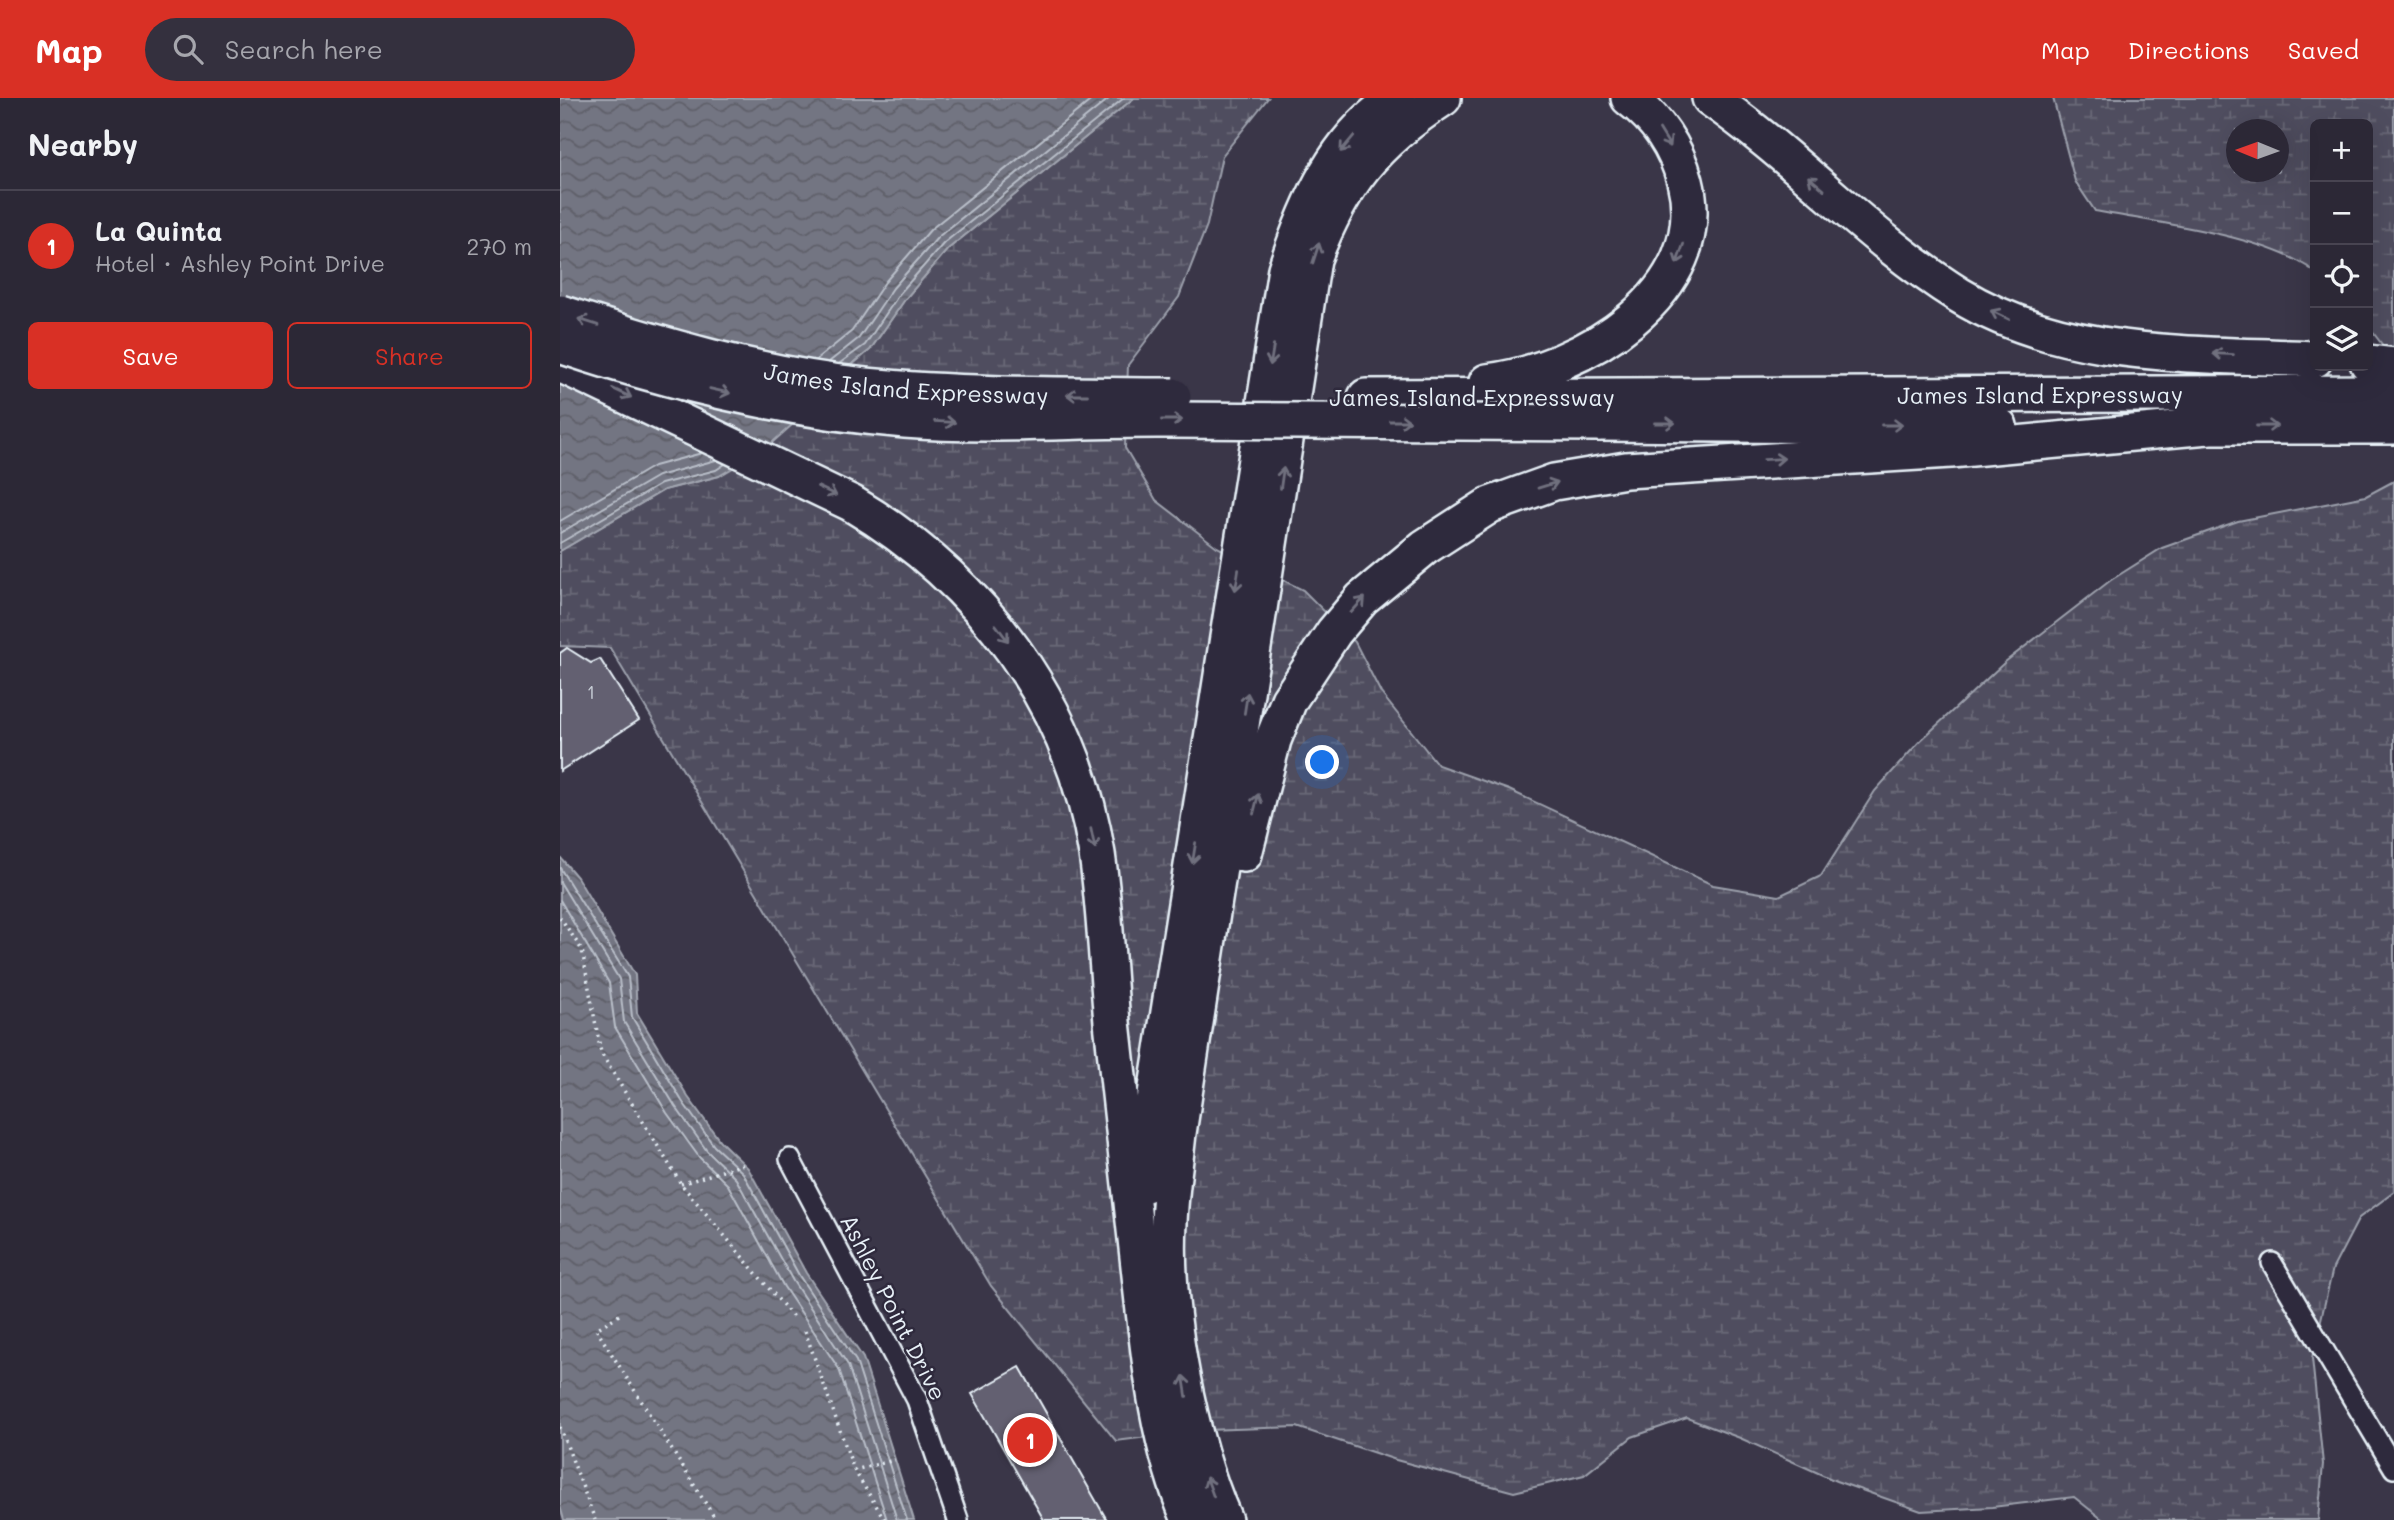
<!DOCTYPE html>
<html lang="en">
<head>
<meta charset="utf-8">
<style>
  :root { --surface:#2c2836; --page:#34303e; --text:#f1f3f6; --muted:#a6a6ad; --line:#484451; --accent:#d93025 }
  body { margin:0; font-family:Mali,sans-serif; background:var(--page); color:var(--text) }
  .controls { position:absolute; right:21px; top:21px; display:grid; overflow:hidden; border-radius:10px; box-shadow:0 7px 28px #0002 }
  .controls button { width:63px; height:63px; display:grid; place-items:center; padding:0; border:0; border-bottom:2px solid var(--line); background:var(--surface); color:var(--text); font:35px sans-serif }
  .compass { position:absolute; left:1666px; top:21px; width:63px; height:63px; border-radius:50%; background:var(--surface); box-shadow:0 7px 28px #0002; rotate:271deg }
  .you { position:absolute; left:763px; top:665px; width:24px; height:24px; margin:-18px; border:5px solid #fff; border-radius:50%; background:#1a73e8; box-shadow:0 0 0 10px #1a73e833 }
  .badge { display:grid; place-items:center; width:46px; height:46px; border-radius:50%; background:var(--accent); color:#fff; font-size:23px; font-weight:700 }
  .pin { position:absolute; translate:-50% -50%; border:4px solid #fff; box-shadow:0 2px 7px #0006 }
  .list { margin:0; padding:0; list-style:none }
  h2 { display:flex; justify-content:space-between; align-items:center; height:91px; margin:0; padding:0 28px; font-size:30px }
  h2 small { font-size:23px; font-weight:400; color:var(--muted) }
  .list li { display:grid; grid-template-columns:46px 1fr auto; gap:21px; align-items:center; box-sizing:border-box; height:112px; padding:0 28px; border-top:2px solid var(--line) }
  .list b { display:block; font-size:26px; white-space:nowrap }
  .list p { margin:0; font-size:23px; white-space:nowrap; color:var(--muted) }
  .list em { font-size:23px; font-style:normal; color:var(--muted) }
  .actions { display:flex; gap:14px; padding:21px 28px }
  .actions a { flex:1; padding:16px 0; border:2px solid var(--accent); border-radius:10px; text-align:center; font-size:24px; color:var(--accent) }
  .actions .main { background:var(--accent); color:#fff }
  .icon { flex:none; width:38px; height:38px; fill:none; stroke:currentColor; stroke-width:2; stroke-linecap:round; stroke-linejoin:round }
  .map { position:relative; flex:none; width:1834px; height:1422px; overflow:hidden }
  header { display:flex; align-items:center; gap:42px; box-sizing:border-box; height:98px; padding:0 35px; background:var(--accent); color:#fff }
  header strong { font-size:33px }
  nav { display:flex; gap:38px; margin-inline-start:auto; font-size:24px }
  .search { width:490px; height:63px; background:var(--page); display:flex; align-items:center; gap:18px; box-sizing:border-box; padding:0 24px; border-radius:38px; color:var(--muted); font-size:26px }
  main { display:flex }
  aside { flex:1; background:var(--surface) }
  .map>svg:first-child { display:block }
  .wetland { fill:url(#wetland-marsh); stroke:#9ca0ac; stroke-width:2; fill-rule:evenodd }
  .water { fill:url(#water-waves); stroke:#a2a6b1; stroke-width:2 }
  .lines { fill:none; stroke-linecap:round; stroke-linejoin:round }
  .shore { stroke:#b9bfc9; stroke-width:2 }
  .building { fill:#636171; stroke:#e8f1f8; stroke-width:2 }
  .minor-casing { stroke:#e8f1f8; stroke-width:24 }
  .motorway-casing { stroke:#e8f1f8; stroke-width:40 }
  .path { stroke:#e8f1f8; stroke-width:3.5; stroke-dasharray:2 5; stroke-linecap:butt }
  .minor { stroke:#2f2a3d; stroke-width:19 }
  .motorway { stroke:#2f2a3d; stroke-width:35 }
  .motorway-bridge-casing { stroke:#e8f1f8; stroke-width:40; stroke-linecap:butt }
  .motorway-bridge { stroke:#2f2a3d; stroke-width:35 }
  .oneway { stroke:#70707e }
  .labels { text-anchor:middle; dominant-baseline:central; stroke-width:5; stroke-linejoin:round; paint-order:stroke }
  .number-label { font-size:19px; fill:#c7cdd6 }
  .street-label { font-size:23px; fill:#e8f1f8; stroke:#2f2a3d }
</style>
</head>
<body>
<header>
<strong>Map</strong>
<div class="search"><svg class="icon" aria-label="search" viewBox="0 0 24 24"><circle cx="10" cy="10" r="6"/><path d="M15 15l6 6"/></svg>Search here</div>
<nav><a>Map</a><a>Directions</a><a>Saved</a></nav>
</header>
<main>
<aside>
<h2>Nearby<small></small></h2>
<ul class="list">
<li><span class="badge">1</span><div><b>La Quinta</b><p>Hotel · Ashley Point Drive</p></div><em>270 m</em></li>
</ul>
<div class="actions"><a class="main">Save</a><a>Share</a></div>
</aside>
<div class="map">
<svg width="1834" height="1422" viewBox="0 0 1834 1422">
  <defs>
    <pattern id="wetland-marsh" width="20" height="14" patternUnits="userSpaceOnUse" patternTransform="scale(1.75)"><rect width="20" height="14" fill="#504e5f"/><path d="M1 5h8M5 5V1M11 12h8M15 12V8" fill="none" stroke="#696877"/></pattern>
    <pattern id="water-waves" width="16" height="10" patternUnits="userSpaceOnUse" patternTransform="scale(1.75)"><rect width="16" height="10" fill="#737482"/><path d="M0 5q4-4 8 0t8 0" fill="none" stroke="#5f6069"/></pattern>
  </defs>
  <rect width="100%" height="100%" fill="#3a3648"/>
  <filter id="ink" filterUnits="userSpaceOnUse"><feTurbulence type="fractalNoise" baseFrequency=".0143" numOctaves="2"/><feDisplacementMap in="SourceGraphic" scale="14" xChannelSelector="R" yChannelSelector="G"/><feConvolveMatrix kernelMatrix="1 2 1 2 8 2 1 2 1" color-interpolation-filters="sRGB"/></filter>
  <g filter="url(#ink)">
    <!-- wetland -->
    <path class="wetland" d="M574,0h134l-46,58 -15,69 -28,72 -51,68 -3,83 31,52 61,47 86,43 52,52 26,51 57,72 71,25 204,95 66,11 42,-20 54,-85 44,-49 86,-80 106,-82 51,-32 76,-27 128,-25 28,-15v711l-35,26 -26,50 -21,90 11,106 -5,56h-215l-29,-23 -82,10 -71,4 -85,-30 -96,-43 -53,-20 -55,19 -48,38 -70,17 -118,-32 -99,-33 -92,3 -89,11 -125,-155 -381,-638 -50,-2v-95l104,-61 55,-14 151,-126 36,-52 42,-49z
      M1493,0h341v271l-10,-22 -16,-21v-202h-53v148c-48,-37 -159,-49 -220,-61l-20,-30zM1676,32h42v42h-42z"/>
    <!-- water -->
    <path class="water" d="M0,0h574l-186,151 -42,49 -36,52 -36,28 -32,38 -37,33 -46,27 -55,14 -104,61z
      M0,759l17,20 58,98 2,38 51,84 32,44 28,27 58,105 57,85 51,162h-350l-4,-14z"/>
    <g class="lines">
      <!-- shore -->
      <path class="shore" d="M256,262l36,-29 33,-49 46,-53 163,-131
        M269,264l30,-24 34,-50 45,-51 172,-139
        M280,265l25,-18 35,-52 44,-50 180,-145
        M0,423l94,-55 48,-13
        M0,435l98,-57 58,-16
        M0,445l101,-59 55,-14 9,-6
        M0,770l68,109 4,40 50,84 32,45 29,27 57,104 56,84 51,159
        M0,784l59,97 5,43 51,84 32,45 29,28 57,102 55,84 49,155
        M0,802l49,83 6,44 52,86 32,44 29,28 56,102 55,82 48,151"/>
    </g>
    <!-- building -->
    <path class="building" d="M7,550l24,15 9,-4 39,61 -79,51v-118z
      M460,1269l67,118 20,35h-63l-72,-126z"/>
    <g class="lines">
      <!-- minor casing -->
      <g class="minor-casing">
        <path id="minor" d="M230,1061l127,241 41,120
          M1712,1165l122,205"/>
      </g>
      <!-- motorway casing -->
      <g class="motorway-casing">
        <g id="motorway">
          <path d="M1150,0c87,60 159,141 249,197 106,65 237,58 356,64"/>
          <path d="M1808,265l26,3"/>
          <path d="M0,266l291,139c130,77 222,200 246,351 8,55 10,112 15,168 9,88 19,175 29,262 9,81 17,161 49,236"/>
          <path d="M927,284c93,-11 227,-89 198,-201 -9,-34 -29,-63 -56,-83"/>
          <path id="s1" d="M806,299l1028,-4"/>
          <path d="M1037,325l402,3"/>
          <path d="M1625,328h209"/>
          <path d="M684,756l29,-114 16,-40 45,-68 28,-33 63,-52 65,-42 64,-23 72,-12 325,-20 257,-24"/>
          <path d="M586,1086l3,-45 137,-870c22,-66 50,-132 111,-171"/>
          <path d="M664,1422c-35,-80 -60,-210 -55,-297 1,-30 6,-60 9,-90l135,-874c29,-76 62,-117 130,-161"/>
        </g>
      </g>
      <!-- path -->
      <path class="path" d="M0,819l22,33 19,103 80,131 112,133
        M121,1086l63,-20
        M59,1217l-23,14 120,191
        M245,1233l49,139 41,-10
        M0,1329l35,93
        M294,1372l31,50"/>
      <!-- minor -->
      <use href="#minor" class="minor"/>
      <!-- motorway -->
      <use href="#motorway" class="motorway"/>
      <!-- motorway-bridge casing -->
      <g class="motorway-bridge-casing">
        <g id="motorway-bridge">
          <path id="s2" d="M0,215c99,32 201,62 305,73 102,10 205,9 308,10"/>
          <path d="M0,247c112,38 227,65 345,75 88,7 176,-1 264,0 142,1 285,2 428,3"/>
        </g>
      </g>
      <!-- motorway-bridge -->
      <use href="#motorway-bridge" class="motorway-bridge"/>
    </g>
    <!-- one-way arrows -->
    <defs><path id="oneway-shaft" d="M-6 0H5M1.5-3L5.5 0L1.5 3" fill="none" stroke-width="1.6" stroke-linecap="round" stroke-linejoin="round" transform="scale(1.75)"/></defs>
    <g class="oneway">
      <use href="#oneway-shaft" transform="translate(1105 40) rotate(58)"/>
      <use href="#oneway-shaft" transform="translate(787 46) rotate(130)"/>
      <use href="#oneway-shaft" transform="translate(1256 85) rotate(-140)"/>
      <use href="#oneway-shaft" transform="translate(756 155) rotate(-72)"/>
      <use href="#oneway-shaft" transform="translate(1120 156) rotate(110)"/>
      <use href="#oneway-shaft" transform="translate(1440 217) rotate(-155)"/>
      <use href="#oneway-shaft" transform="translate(28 224) rotate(-162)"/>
      <use href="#oneway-shaft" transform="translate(1663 256) rotate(-177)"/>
      <use href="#oneway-shaft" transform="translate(712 257) rotate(99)"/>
      <use href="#oneway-shaft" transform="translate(160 293) rotate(13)"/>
      <use href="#oneway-shaft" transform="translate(62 295) rotate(26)"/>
      <use href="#oneway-shaft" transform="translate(517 297) rotate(-180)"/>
      <use href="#oneway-shaft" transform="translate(612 322)"/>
      <use href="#oneway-shaft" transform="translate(840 323)"/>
      <use href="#oneway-shaft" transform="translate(385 324) rotate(3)"/>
      <use href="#oneway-shaft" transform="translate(1105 325)"/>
      <use href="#oneway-shaft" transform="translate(1332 327)"/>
      <use href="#oneway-shaft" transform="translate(1707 328)"/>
      <use href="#oneway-shaft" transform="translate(1214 361) rotate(-3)"/>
      <use href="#oneway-shaft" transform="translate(722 380) rotate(-82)"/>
      <use href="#oneway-shaft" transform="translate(988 387) rotate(-17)"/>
      <use href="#oneway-shaft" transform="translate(267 393) rotate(25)"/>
      <use href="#oneway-shaft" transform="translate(677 482) rotate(99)"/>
      <use href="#oneway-shaft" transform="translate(798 507) rotate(-48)"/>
      <use href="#oneway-shaft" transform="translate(442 535) rotate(53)"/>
      <use href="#oneway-shaft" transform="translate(686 605) rotate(-81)"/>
      <use href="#oneway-shaft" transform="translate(696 706) rotate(-76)"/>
      <use href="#oneway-shaft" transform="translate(533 741) rotate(78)"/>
      <use href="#oneway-shaft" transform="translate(634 755) rotate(99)"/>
      <use href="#oneway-shaft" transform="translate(625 1288) rotate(-99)"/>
      <use href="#oneway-shaft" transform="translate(650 1389) rotate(-110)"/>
    </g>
  </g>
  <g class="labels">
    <!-- number labels -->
    <g class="number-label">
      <text x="31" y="593">1</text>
    </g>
    <!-- street labels -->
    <g class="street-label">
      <text stroke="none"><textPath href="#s2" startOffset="355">James Island Expressway</textPath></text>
      <text stroke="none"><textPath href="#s1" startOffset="674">James Island Expressway</textPath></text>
      <text x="912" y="299">James Island Expressway</text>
      <text transform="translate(334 1209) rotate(63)">Ashley Point Drive</text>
    </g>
  </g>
</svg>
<div class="controls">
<button>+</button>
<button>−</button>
<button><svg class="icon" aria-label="locate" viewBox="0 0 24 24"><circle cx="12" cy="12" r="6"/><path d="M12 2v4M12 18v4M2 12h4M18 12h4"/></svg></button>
<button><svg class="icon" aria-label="layers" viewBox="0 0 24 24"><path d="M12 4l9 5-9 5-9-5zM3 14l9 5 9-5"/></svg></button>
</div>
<svg class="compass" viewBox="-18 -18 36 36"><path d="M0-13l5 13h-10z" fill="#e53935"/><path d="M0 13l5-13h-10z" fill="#a6a6ad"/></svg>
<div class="you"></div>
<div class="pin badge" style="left:470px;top:1342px">1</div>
</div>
</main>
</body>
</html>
